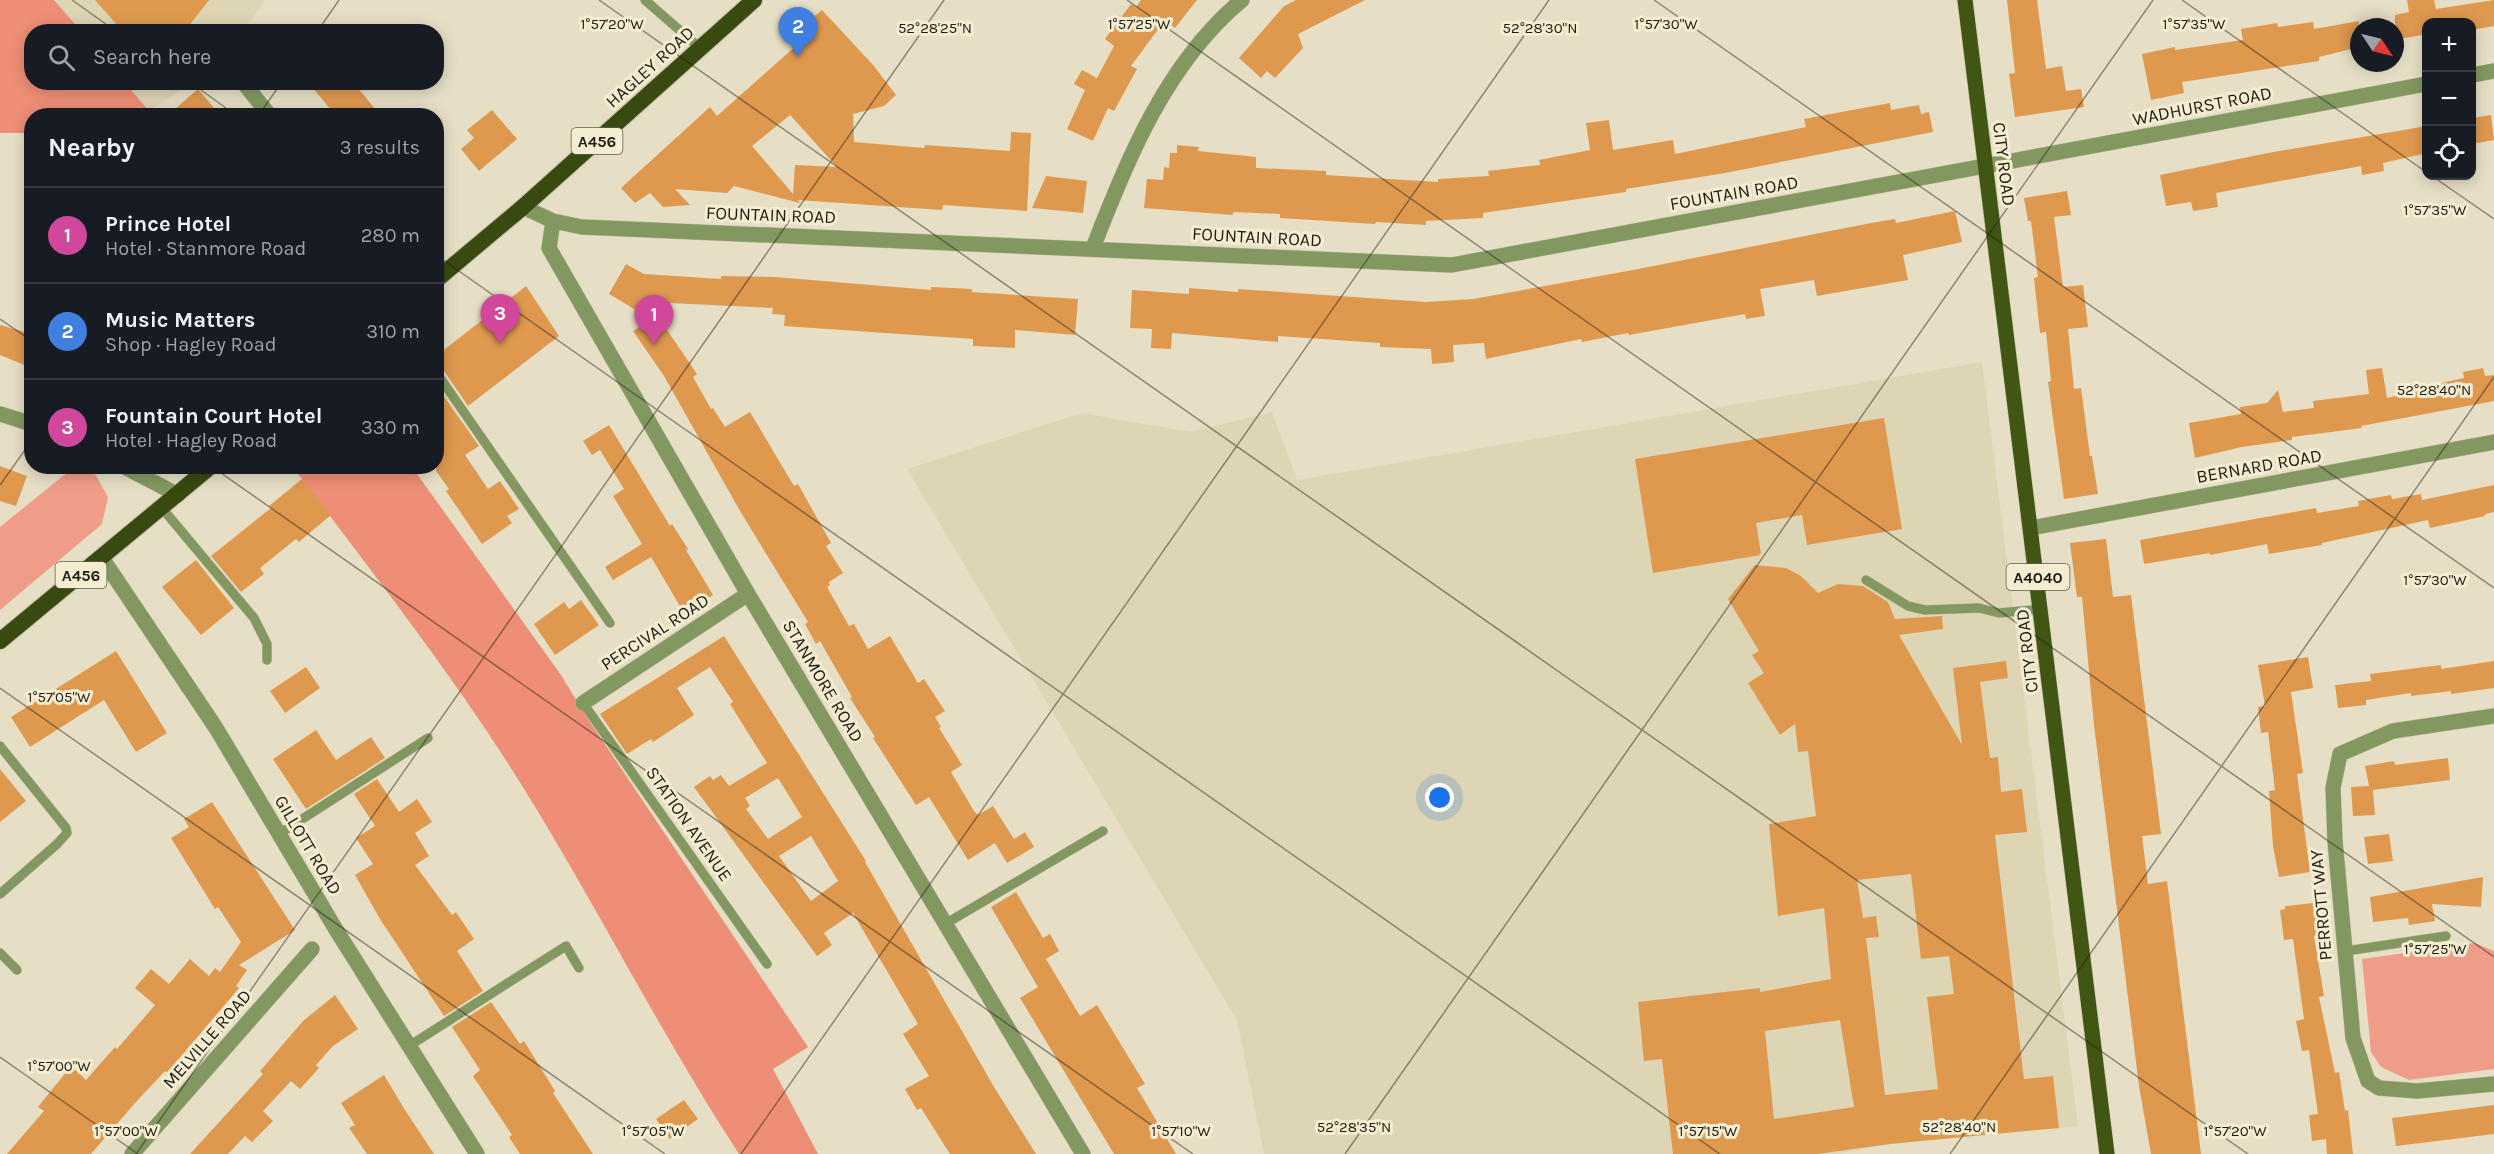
<!DOCTYPE html>
<html lang="en">
<head>
<meta charset="utf-8">
<style>
  :root { --surface:#171b24; --page:#20242c; --text:#f1f3f6; --muted:#9ea1a6; --line:#363941; --accent:#995cd3 }
  body { margin:0; font-family:Karla,sans-serif; background:var(--page); color:var(--text) }
  .controls { position:absolute; right:18px; top:18px; display:grid; overflow:hidden; border-radius:12px; box-shadow:0 3px 15px #0003 }
  .controls button { width:54px; height:54px; display:grid; place-items:center; padding:0; border:0; border-bottom:2px solid var(--line); background:var(--surface); color:var(--text); font:30px sans-serif }
  .compass { position:absolute; left:2350px; top:18px; width:54px; height:54px; border-radius:50%; background:var(--surface); box-shadow:0 3px 15px #0003; rotate:125deg }
  .you { position:absolute; left:1440px; top:798px; width:21px; height:21px; margin:-15px; border:4px solid #fff; border-radius:50%; background:#1a73e8; box-shadow:0 0 0 9px #1a73e833 }
  .badge { display:grid; place-items:center; width:39px; height:39px; border-radius:50%; background:var(--accent); color:#fff; font-size:20px; font-weight:700 }
  .pin { position:absolute; translate:-50% -50px; filter:drop-shadow(0 2px 3px #0008) }
  .pin::after { content:''; position:absolute; top:32px; width:21px; height:18px; background:inherit; clip-path:polygon(0 0,100% 0,50% 100%) }
  .list { margin:0; padding:0; list-style:none }
  h2 { display:flex; justify-content:space-between; align-items:center; height:78px; margin:0; padding:0 24px; font-size:26px }
  h2 small { font-size:20px; font-weight:400; color:var(--muted) }
  .list li { display:grid; grid-template-columns:39px 1fr auto; gap:18px; align-items:center; box-sizing:border-box; height:96px; padding:0 24px; border-top:2px solid var(--line) }
  .list b { display:block; font-size:22px; white-space:nowrap }
  .list p { margin:0; font-size:20px; white-space:nowrap; color:var(--muted) }
  .list em { font-size:20px; font-style:normal; color:var(--muted) }
  .icon { flex:none; width:33px; height:33px; fill:none; stroke:currentColor; stroke-width:2; stroke-linecap:round; stroke-linejoin:round }
  .map { position:relative; flex:none; width:2494px; height:1154px; overflow:hidden }
  .search { position:absolute; background:var(--surface); box-shadow:0 3px 15px #0003; left:24px; top:24px; width:420px; height:66px; display:flex; align-items:center; gap:15px; box-sizing:border-box; padding:0 21px; border-radius:24px; color:var(--muted); font-size:22px }
  .panel { position:absolute; background:var(--surface); box-shadow:0 3px 15px #0003; left:24px; top:108px; width:420px; height:366px; border-radius:24px }
  .map>svg:first-child { display:block }
  .built { fill:#ded5b4 }
  .green { fill:#ef9d88 }
  .forest { fill:#ef8e76 }
  .building { fill:#df994f; fill-rule:evenodd }
  .lines { fill:none; stroke-linecap:round; stroke-linejoin:round }
  .service-casing { stroke:#c2bca5; stroke-width:10 }
  .minor-casing { stroke:#c2bca5; stroke-width:16 }
  .primary-casing { stroke:#c2bca5; stroke-width:16 }
  .trunk-casing { stroke:#c2bca5; stroke-width:18 }
  .service { stroke:#839860; stroke-width:9 }
  .minor { stroke:#839860; stroke-width:15 }
  .primary { stroke:#425614; stroke-width:15 }
  .trunk { stroke:#384a10; stroke-width:16 }
  .ticks { fill:none; stroke:#201d14; stroke-width:1.5; stroke-opacity:0.45 }
  .labels { text-anchor:middle; dominant-baseline:central; stroke-width:6; stroke-linejoin:round; paint-order:stroke }
  .shield { fill:#f4edd2; stroke:#605b4d; stroke-width:1.5 }
  .shield-label { font-size:16px; font-weight:bold; fill:#201d14 }
  .street-label { font-size:18px; fill:#201d14; stroke:#f4edd2 }
  .ticks-label { font-size:15px; text-anchor:middle; fill:#201d14; stroke:#f4edd2; stroke-width:6; stroke-linejoin:round; paint-order:stroke }
</style>
</head>
<body>
<div class="map">
<svg width="2494" height="1154" viewBox="0 0 2494 1154">
  <rect width="100%" height="100%" fill="#e6dfc5"/>
  <!-- built -->
  <path class="built" d="M54,0h211l-22,32 -162,-1z
    M125,83h65l-41,28z
    M1982,362l96,764 -188,18 -56,10h-570l-27,-134 -330,-551 175,-56 108,19 82,-20 25,68z"/>
  <!-- green -->
  <path class="green" d="M74,467h17l17,30 -6,27 -102,86v-83z
    M2475,943l19,8v118l-85,11 -28,-13 -10,-15 -9,-93z"/>
  <!-- forest -->
  <path class="forest" d="M0,0h54l27,31 -49,1v50l93,1 24,28 -1,4 -116,1 -1,21 -2,-4h-29z
    M293,467h119l149,208 25,41 222,331 -35,22 45,85h-79c-73,-112 -133,-230 -202,-344 -72,-120 -160,-231 -244,-343z"/>
  <!-- building -->
  <path class="building" d="M95,0h114l-25,32h-61z
    M1141,0h56l-22,28 -10,-8 -34,46 6,3 -23,42 -6,-3 -15,33 -26,-12 18,-39 -11,-6 8,-14 15,8 17,-32 -9,-7 26,-35 5,3z
    M1296,0h69l-67,34 5,14 -28,30 -8,-7 -6,7 -22,-20 45,-52z
    M2007,0h30l9,69 16,-3 4,25 15,-2 3,18 -69,10 -6,-43 6,-1z
    M2407,0h27l2,9 58,-9v26l-22,4v-8h-45v12l-32,6v-25l14,-3z
    M822,10l52,56 22,29 -12,11 -31,8 1,28 70,6 1,-3 85,6 1,-19 20,1 -4,78 -84,-6 -1,5 -144,-10 2,3 -66,-17 -7,7 -52,-4 15,16 -27,2 -13,-14 -15,10 -14,-15 89,-81 7,9 82,-73 -8,-8zM790,115l47,52 -42,-2 -2,29 -41,-48z
    M2359,21v26l-40,10v4l-137,21 2,11 -33,7 -9,-46 33,-7v3l68,-10 -2,-11 36,-6 1,4 35,-5 1,7z
    M308,82h45l28,34h-45z
    M198,89l23,27h-54z
    M1890,103l1,7 28,-5 2,9 8,-2 4,20 -208,41 -99,16v3l-143,21v5l-57,3v4l-50,-3 -1,2 -95,-6v-4l-47,-2v3l-89,-7 3,-29 16,1 1,-13 5,1 1,-15h7v-8l22,2 -1,4 58,6v11l70,3v4l112,7v-3l51,-3 -1,-5 52,-6 -1,-5 51,-10 -4,-27 23,-3 4,30 60,-10 2,14 131,-27 -2,-8z
    M492,110l25,29 -38,32 -18,-22 13,-11 -7,-8z
    M2491,115l3,25 -22,4v-26z
    M2427,126v27l-44,10 1,8 -22,4 -1,-9 -145,27 2,14 -25,4 -2,-9 -25,4 -6,-31 108,-22z
    M1046,176l41,5 -4,32 -51,-5z
    M2067,191l4,24 -17,2 9,70 20,-2 5,42 -20,2 6,60 7,-1 9,68h2l6,38 -34,5 -16,-117 3,-1 -5,-49 -6,1 -6,-55 4,-1 -7,-56h-3l-4,-23z
    M1955,211l7,31 -59,13 5,25 -91,16 -3,-16 -54,9 5,27 -19,3 -1,-5 -116,21 -1,-2 -46,9 -1,-3 -95,20 -2,-16 -31,2 1,17 -22,2 -1,-15 -51,-2v-4l-102,-7v6l-106,-9 -1,16 -20,-1 1,-19 -22,-1 2,-38 57,4v-6l49,4v-3l188,13 47,-3 160,-29 238,-47 24,-4 1,4z
    M626,264l18,10 77,5v-3l54,1 156,13v-3l22,1 19,1v3l106,7 -3,36 -60,-5v18l-42,-2v-7l-189,-13 1,-11 -13,-1 1,-6 -125,-6 49,72 -4,3 18,32 2,-1 12,19 25,-15 44,74 4,-2 33,59 -5,3 17,27 -14,9 1,3 -3,2 22,39 5,-2 14,25 22,-13 28,47 6,-4 21,32 -10,6 6,10 -2,1 23,37 -11,7 23,39 4,4 15,-9 21,33 11,-7 9,15 -27,16 -12,-20 -27,17 -39,-63 -13,8 -43,-67 2,-1 -25,-39 2,-1 -32,-56 -4,3 -11,-20 3,-2 -68,-111 -76,-135 -31,-45 18,-12 -42,-25z
    M526,286l33,50 -91,70 -26,-38 -6,-3v-9z
    M0,325l32,9v34l-32,-13z
    M2382,368l5,30 32,-7 -1,-3 46,-10 -1,-6 20,-4 2,8 9,-1v26l-133,25 1,2 -70,9v3l-50,7 -47,11 -6,-35 52,-9 -1,-7 27,-4 11,-13 5,22 31,-4 -1,-7 56,-7 -3,-24z
    M436,385l43,61 -14,9 23,34 12,-8 19,28 -12,7 5,7 -30,21 -36,-53 3,-2 -13,-18z
    M1884,418l18,111 -95,16 -5,-30 -46,8 5,30h-2l2,2 -108,18 -18,-114z
    M609,425l61,101 2,-2 16,25 -2,1 27,45 -29,18 -33,-56 -38,23 -8,-13 37,-23 -29,-48 11,-7 -24,-39 -8,5 -9,-14z
    M0,466l27,10 -11,30 -16,-5z
    M302,479l29,36 -32,27 -3,-3 -36,29 4,6 -23,18 -30,-36 60,-48 -2,-2z
    M2494,485v27l-9,2v2l-55,12 -2,-8 -106,23v2l-53,9 -2,-10 -57,11v-2l-66,11 -4,-24 176,-32 1,5 42,-7 -1,-5 33,-6 1,4 29,-5 1,6z
    M2106,539l7,58 18,-2 30,239 -19,2 6,48 19,-3 34,273h-50l-12,-68 -45,-361 -12,-128h-5l-7,-54z
    M196,560l38,48 -33,27 -39,-48z
    M1755,565l31,3 15,8 17,17 20,-9 25,2 25,16 7,17 47,-3 1,13 -44,6 63,110 -9,-77 53,-7 2,17 -28,4 10,76 8,-1 3,35 21,-3 5,43 -32,3 29,244 29,-3 6,52 -169,16 -73,10h-144l-11,-95 -18,2 -6,-59 122,-14v4l71,-13 -7,-71 -46,8 -9,-92 47,-8 -8,-65 -10,1 -3,-28 -15,11 -32,-52 16,-10 -12,-18 7,-4 -31,-52zM1911,874l10,85 28,-3 5,38 -27,3 11,92 -53,6 -19,-157 13,-1 -3,-21 -13,2 -6,-38zM1840,1020l14,87 -80,12 -9,-88z
    M581,600l18,25 -44,30 -21,-31 30,-22 5,7z
    M724,636l142,225 -1,1 129,225 42,67h-86l-29,-46 -4,2 -12,-21 24,-13 -26,-42 15,-10 -65,-111 -29,20 8,12 -15,11 -123,-169 16,-11 3,4 8,-5 8,11 38,-23 -37,-59 3,-2 -23,-35 -33,21 17,27 -41,27 -2,-3 -24,15 -27,-40zM778,778l24,39 -34,22 -22,-30 4,-3 -5,-8zM811,836l27,45 -27,20 -32,-45z
    M116,651l51,82 -31,19 -32,-52 -74,47 -19,-30z
    M2308,657l5,31 -22,4 12,81 -6,1 13,98 -31,5 -6,-31 -4,-55 6,-1 -7,-58 -7,1 -3,-26 7,-1 -7,-41z
    M2494,661v27l-43,6v-3l-40,5v-3l-45,7v5l-28,3 -3,-23 36,-4 -1,-7 71,-9v4z
    M306,667l14,21 -35,25 -15,-22z
    M316,730l20,30 35,-23 14,21 -79,51 -33,-50z
    M2448,758l2,22 -77,10 2,25 -22,1 -2,-29 18,-1 -4,-20 29,-5 1,4z
    M0,769l26,32 -26,21z
    M377,779l22,33 18,-13 15,23 -17,11 14,23 -14,9 37,50 4,-3 18,27 -17,12 26,40 -39,25 -64,-97 -25,-44 18,-11 -17,-26 19,-12 -21,-32z
    M212,802l83,128 -56,35 8,5 -11,16 3,2 -72,85 -2,-2 -30,32 -44,51h-84l37,-43 -6,-4 33,-41 15,14 29,-33 2,2 38,-44 -20,-17 16,-19 18,15 21,-25 19,17 6,-8 5,4 21,-30 -23,-35 -3,2 -44,-71 18,-11 -5,-8z
    M2389,834l4,27 -25,3 -4,-27z
    M2483,877l-2,30 -49,-3 3,17 -26,4 -1,-7 -35,4 -3,-25z
    M1016,892l27,46 7,-4 9,17 -13,8 34,57 17,-11 23,38 25,41 -8,4 39,66h-62l-94,-156 18,-11 -47,-80z
    M2313,903l5,33h-4l10,60 -5,1 16,76 4,-1 6,39 3,-1 5,44h-26l-1,-15 -14,2 -3,-26 9,-1 -9,-64 -7,1 -6,-30 8,-2 -11,-80 -9,1 -4,-30 5,-1v-3z
    M335,995l23,34 -25,17 -17,19 3,3 -19,21 -9,-8 -28,30 10,10 -21,21 -7,-6 -17,18h-38l73,-80 -3,-3 43,-50z
    M491,1002l29,42 4,-3 31,50 -2,2 40,61h-73l-11,-17 3,-2 -39,-59 7,-6 -28,-43z
    M384,1075l21,35 29,44h-67l-18,-26 6,-3 -14,-22z
    M684,1100l14,19 -28,20 -14,-20z
    M2494,1105v29l-98,12 -4,-28z"/>
  <g class="lines">
    <!-- service casing -->
    <g class="service-casing">
      <path id="service" d="M645,0l55,48
        M436,372l174,251
        M162,508l92,110 13,26v16
        M1866,580l42,26 17,4 54,-2 20,5 43,-4
        M583,703l184,261
        M0,746l66,82 1,5 -10,11 -57,50
        M279,834l149,-96
        M945,924l158,-93
        M2346,951l100,-15
        M0,953l17,17
        M409,1046l157,-100 13,22"/>
    </g>
    <!-- minor casing -->
    <g class="minor-casing">
      <path id="minor" d="M2472,75l22,-4
        M243,82l27,34
        M523,207l30,14 29,6 870,38 974,-181
        M553,221l-4,27 199,346 335,560
        M1093,248c34,-89 74,-186 149,-248
        M0,414l32,10
        M123,466l55,29
        M2031,528l463,-86
        M102,558l114,170 119,200 142,226
        M583,703l165,-109
        M2494,716l-101,15 -53,23 -7,34 2,53 18,197 15,43 11,7 38,3 77,-7
        M132,1154l180,-205"/>
    </g>
    <!-- primary casing -->
    <g class="primary-casing">
      <path id="primary" d="M1965,0l142,1154"/>
    </g>
    <!-- trunk casing -->
    <g class="trunk-casing">
      <path id="trunk" d="M436,280l87,-73 231,-207
        M0,641l211,-175"/>
    </g>
    <!-- service -->
    <use href="#service" class="service"/>
    <!-- minor -->
    <use href="#minor" class="minor"/>
    <!-- primary -->
    <use href="#primary" class="primary"/>
    <!-- trunk -->
    <use href="#trunk" class="trunk"/>
  </g>
  <!-- ticks -->
  <path class="ticks" d="M72,0l45,32M599,0l1649,1154M1127,0l1367,957M1654,0l840,588M2182,0l244,172M317,32l22,-32M190,82l47,34M258,116l24,-34M2432,176l62,43M436,255l1284,899M0,319l32,22M211,466l982,688M0,485l32,-45M0,688l665,466M0,1057l138,97M136,1154l808,-1154M741,1154l808,-1154M1345,1154l808,-1154M1950,1154l544,-777"/>
  <g class="labels">
    <!-- shield labels -->
    <g class="shield">
      <rect x="571.5" y="128" width="51" height="26" rx="4.5"/>
      <rect x="55.5" y="562" width="51" height="26" rx="4.5"/>
      <rect x="2006.5" y="564" width="63" height="26" rx="4.5"/>
    </g>
    <g class="shield-label">
      <text x="597" y="141">A456</text>
      <text x="81" y="575">A456</text>
      <text x="2038" y="577">A4040</text>
    </g>
    <!-- street labels -->
    <g class="street-label">
      <text transform="translate(650 67) rotate(-42)">HAGLEY ROAD</text>
      <text transform="translate(2202 106) rotate(-11)">WADHURST ROAD</text>
      <text transform="translate(2004 164) rotate(83)">CITY ROAD</text>
      <text transform="translate(1734 193) rotate(-10)">FOUNTAIN ROAD</text>
      <text transform="translate(771 215) rotate(2)">FOUNTAIN ROAD</text>
      <text transform="translate(1257 237) rotate(3)">FOUNTAIN ROAD</text>
      <text transform="translate(2259 466) rotate(-10)">BERNARD ROAD</text>
      <text transform="translate(655 632) rotate(-33)">PERCIVAL ROAD</text>
      <text transform="translate(2027 651) rotate(-97)">CITY ROAD</text>
      <text transform="translate(823 681) rotate(59)">STANMORE ROAD</text>
      <text transform="translate(689 824) rotate(55)">STATION AVENUE</text>
      <text transform="translate(308 845) rotate(59)">GILLOTT ROAD</text>
      <text transform="translate(2321 905) rotate(-95)">PERROTT WAY</text>
      <text transform="translate(207 1039) rotate(-49)">MELVILLE ROAD</text>
    </g>
  </g>
  <g class="ticks-label">
    <text x="612" y="29">1°57'20"W</text>
    <text x="1139" y="29">1°57'25"W</text>
    <text x="1666" y="29">1°57'30"W</text>
    <text x="2194" y="29">1°57'35"W</text>
    <text x="935" y="33">52°28'25"N</text>
    <text x="1540" y="33">52°28'30"N</text>
    <text x="2435" y="215">1°57'35"W</text>
    <text x="2434" y="395">52°28'40"N</text>
    <text x="2435" y="585">1°57'30"W</text>
    <text x="59" y="702">1°57'05"W</text>
    <text x="2435" y="954">1°57'25"W</text>
    <text x="59" y="1071">1°57'00"W</text>
    <text x="1354" y="1132">52°28'35"N</text>
    <text x="1959" y="1132">52°28'40"N</text>
    <text x="126" y="1136">1°57'00"W</text>
    <text x="653" y="1136">1°57'05"W</text>
    <text x="1181" y="1136">1°57'10"W</text>
    <text x="1708" y="1136">1°57'15"W</text>
    <text x="2235" y="1136">1°57'20"W</text>
  </g>
</svg>
<div class="controls">
<button>+</button>
<button>−</button>
<button><svg class="icon" aria-label="locate" viewBox="0 0 24 24"><circle cx="12" cy="12" r="6"/><path d="M12 2v4M12 18v4M2 12h4M18 12h4"/></svg></button>
</div>
<svg class="compass" viewBox="-18 -18 36 36"><path d="M0-13l5 13h-10z" fill="#e53935"/><path d="M0 13l5-13h-10z" fill="#9ea1a6"/></svg>
<div class="you"></div>
<div class="pin badge" style="left:654px;top:345px;background:#d1479c">1</div>
<div class="pin badge" style="left:798px;top:57px;background:#3f7fe0">2</div>
<div class="pin badge" style="left:500px;top:344px;background:#d1479c">3</div>
<div class="search"><svg class="icon" aria-label="search" viewBox="0 0 24 24"><circle cx="10" cy="10" r="6"/><path d="M15 15l6 6"/></svg>Search here</div>
<section class="panel">
<h2>Nearby<small>3 results</small></h2>
<ul class="list">
<li><span class="badge" style="background:#d1479c">1</span><div><b>Prince Hotel</b><p>Hotel · Stanmore Road</p></div><em>280 m</em></li>
<li><span class="badge" style="background:#3f7fe0">2</span><div><b>Music Matters</b><p>Shop · Hagley Road</p></div><em>310 m</em></li>
<li><span class="badge" style="background:#d1479c">3</span><div><b>Fountain Court Hotel</b><p>Hotel · Hagley Road</p></div><em>330 m</em></li>
</ul>
</section>
</div>
</body>
</html>
